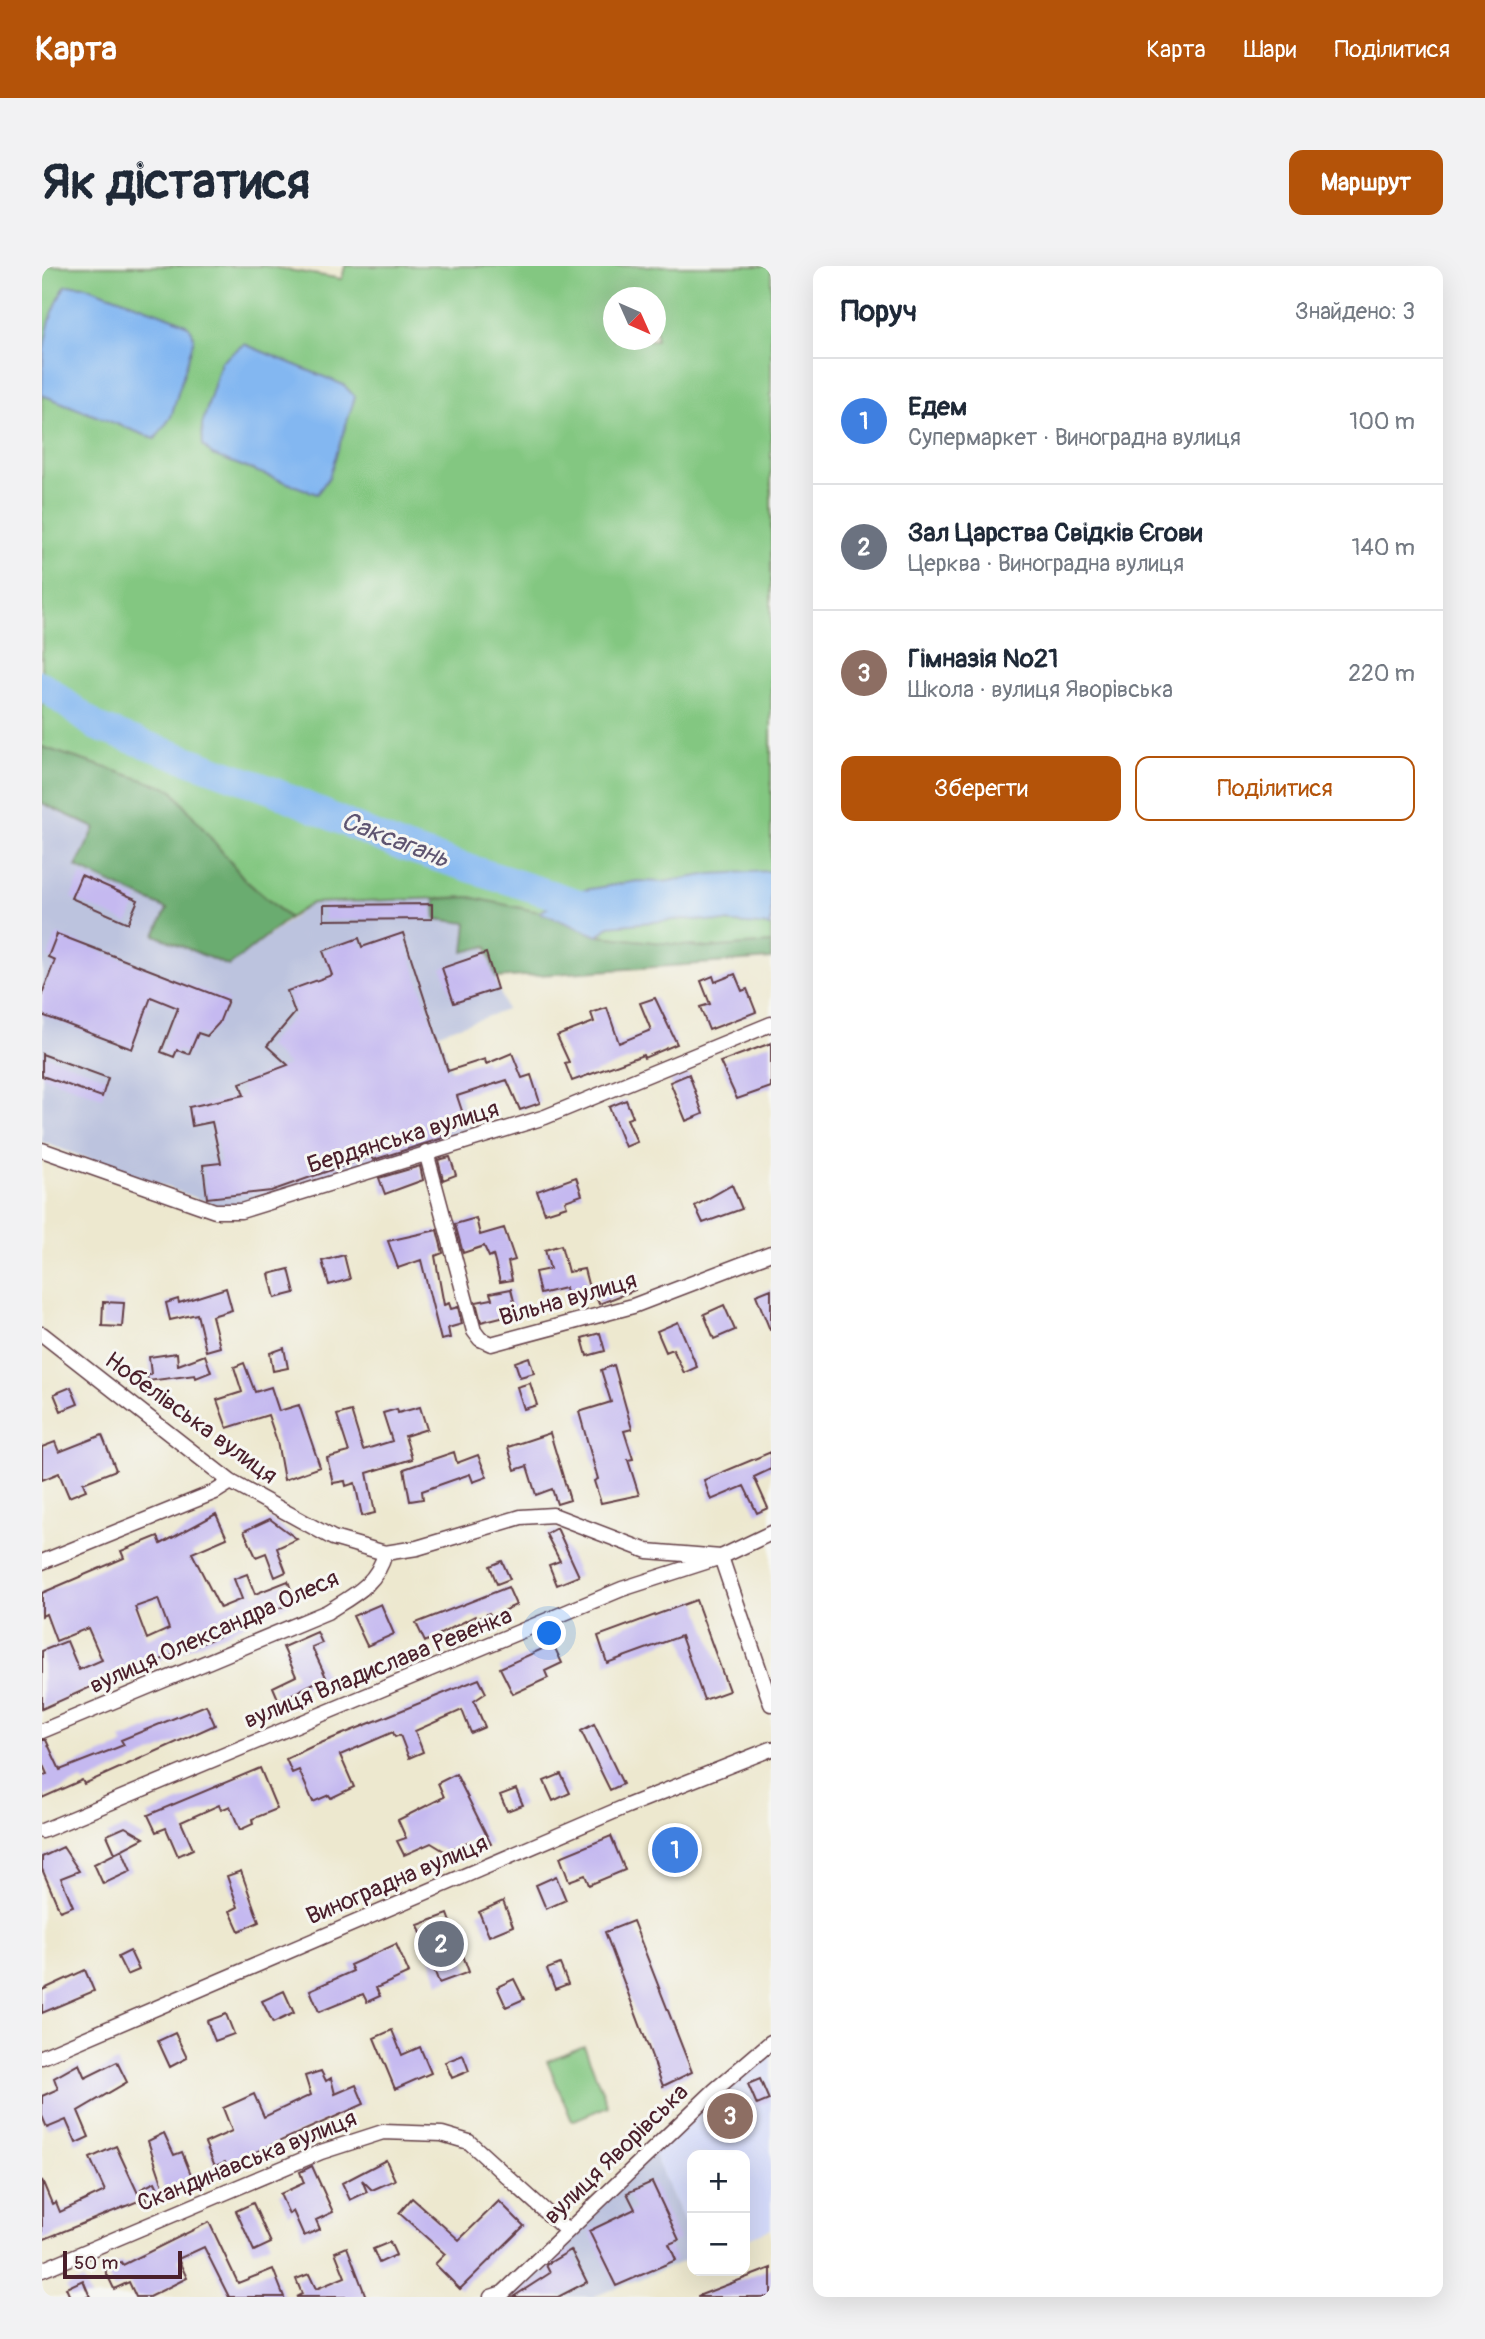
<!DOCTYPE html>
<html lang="uk">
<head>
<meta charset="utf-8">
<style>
  :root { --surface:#fff; --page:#f2f2f3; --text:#1f2937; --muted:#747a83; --line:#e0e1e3; --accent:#b45309 }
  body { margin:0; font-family:Pangolin,sans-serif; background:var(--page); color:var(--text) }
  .controls { position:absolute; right:21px; bottom:21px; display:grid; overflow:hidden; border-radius:14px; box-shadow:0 7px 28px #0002 }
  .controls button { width:63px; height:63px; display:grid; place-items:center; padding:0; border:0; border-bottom:2px solid var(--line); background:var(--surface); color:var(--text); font:35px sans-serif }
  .compass { position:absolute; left:561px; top:21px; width:63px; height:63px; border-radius:50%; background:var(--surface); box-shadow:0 7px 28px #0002; rotate:135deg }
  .scale { position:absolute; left:21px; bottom:18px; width:119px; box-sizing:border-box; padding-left:7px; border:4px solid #4a1f2b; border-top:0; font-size:19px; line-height:24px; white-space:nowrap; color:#4a1f2b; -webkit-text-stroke:5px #f6f6f2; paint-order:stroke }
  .you { position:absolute; left:508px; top:1368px; width:24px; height:24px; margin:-18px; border:5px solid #fff; border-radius:50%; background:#1a73e8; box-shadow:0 0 0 10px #1a73e833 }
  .badge { display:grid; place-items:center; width:46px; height:46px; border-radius:50%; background:var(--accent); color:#fff; font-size:23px; font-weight:700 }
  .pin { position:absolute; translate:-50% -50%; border:4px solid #fff; box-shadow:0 2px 7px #0006 }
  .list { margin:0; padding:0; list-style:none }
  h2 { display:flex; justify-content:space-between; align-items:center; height:91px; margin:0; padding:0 28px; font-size:30px }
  h2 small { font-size:23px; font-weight:400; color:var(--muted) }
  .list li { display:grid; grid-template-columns:46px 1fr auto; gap:21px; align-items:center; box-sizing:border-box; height:126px; padding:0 28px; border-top:2px solid var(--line) }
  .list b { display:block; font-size:26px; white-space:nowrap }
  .list p { margin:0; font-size:23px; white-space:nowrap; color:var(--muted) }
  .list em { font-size:23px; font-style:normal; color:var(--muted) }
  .actions { display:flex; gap:14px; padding:21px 28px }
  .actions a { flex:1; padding:16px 0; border:2px solid var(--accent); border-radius:14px; text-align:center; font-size:24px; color:var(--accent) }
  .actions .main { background:var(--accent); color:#fff }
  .map { position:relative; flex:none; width:729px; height:2031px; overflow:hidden; border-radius:14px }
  header { display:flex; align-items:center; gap:42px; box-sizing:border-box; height:98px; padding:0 35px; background:var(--accent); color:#fff }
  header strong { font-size:33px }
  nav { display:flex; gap:38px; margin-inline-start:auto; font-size:24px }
  .intro { display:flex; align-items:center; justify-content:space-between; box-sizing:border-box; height:168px; padding:0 42px }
  h1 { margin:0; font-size:49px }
  .button { padding:18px 32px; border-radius:14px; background:var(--accent); color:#fff; font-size:24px; font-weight:700 }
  main { display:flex; gap:42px; padding:0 42px }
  aside { flex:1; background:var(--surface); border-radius:14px; box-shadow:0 7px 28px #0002 }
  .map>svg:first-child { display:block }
  .built { fill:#d3d9f9 }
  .industrial { fill:#bcc3de }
  .green { fill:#83c781; stroke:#667356; stroke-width:2; fill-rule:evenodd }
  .forest { fill:#6aac6f; stroke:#5a664d; stroke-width:2 }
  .water { fill:#83b7f1; stroke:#666b8e; stroke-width:2 }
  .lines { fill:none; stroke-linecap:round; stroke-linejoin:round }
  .river { stroke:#83b7f1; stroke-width:28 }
  .building { fill:#c5b9f0; fill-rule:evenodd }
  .minor-casing { stroke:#623d44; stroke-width:17 }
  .minor { stroke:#fff; stroke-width:14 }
  .labels { text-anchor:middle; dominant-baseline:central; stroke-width:6; stroke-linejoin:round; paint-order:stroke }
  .street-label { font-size:24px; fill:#4a1f2b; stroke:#f6f6f2 }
  .water-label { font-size:26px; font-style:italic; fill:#5e5470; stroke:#f6f6f2 }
</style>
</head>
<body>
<header>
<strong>Карта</strong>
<nav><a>Карта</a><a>Шари</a><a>Поділитися</a></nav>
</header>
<div class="intro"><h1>Як дістатися</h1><a class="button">Маршрут</a></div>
<main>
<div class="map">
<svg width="729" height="2031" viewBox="0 0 729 2031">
  <rect width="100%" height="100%" fill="#f6f6f2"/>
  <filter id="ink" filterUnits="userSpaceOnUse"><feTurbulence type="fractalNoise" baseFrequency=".0143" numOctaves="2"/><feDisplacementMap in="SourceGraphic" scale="14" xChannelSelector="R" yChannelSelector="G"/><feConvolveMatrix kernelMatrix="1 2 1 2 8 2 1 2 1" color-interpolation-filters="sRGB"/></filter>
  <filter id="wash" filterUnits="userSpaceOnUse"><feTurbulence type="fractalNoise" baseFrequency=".00686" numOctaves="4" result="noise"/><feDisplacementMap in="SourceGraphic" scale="28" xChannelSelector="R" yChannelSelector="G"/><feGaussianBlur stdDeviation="1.57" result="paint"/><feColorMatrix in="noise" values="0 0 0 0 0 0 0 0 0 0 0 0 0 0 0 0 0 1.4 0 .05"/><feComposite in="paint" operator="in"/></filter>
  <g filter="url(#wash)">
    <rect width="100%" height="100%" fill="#ede8cf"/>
    <!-- built -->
    <path class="built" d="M729,1776v187l-26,10v-84h-53v84l-40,-88z"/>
    <!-- industrial -->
    <path class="industrial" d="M0,537l53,24 -19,41 91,41 62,57 83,-63 123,-4 1,20 31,4 -3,29 21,-6 21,64 -67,23 34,101 -233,73 -22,-1 -176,-64z
      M610,1885l40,88v19l-99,39h-88z"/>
    <!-- green -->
    <path class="green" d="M0,0h223l77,13 3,-13h426v677l-63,5 -110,-12 -128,-39 -158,6 -23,15 -44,-38 -74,-91 -129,-42zM572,32h42v42h-42z
      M542,1780l24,60 -36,15 -25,-60z"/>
    <!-- forest -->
    <path class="forest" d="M0,481l129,42 74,91 44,38 -60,48 -74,-31 12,-26 -91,-42 19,-39 -53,-25z
      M428,631l74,16 54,23 110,12 63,-5v16l-275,19 -9,-32 -23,6 3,-29 -31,-4 -1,-20z"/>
    <!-- water -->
    <path class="water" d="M31,19l13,1 85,31c12,5 21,8 23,22l-23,78 -16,22 -113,-44c0,-41 2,-72 23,-109z
      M202,78l100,41 11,12 -26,80 -12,17 -105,-39 -9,-9 -1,-21 19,-63z
      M729,605v55l-86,-7 -76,7 -11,10 -59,-24 45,-22 54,-9 25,1 48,-8z"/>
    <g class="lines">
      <!-- river -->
      <path class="river" d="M0,419l55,42 174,63 125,55 205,65"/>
    </g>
    <g id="blocks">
      <!-- building -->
      <path class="building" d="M39,609l57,25 -10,23 -57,-25z
        M390,638v15l-108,1v-15z
        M361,667l45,138 37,-12 1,5 26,-11 10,25 9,-3 9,28 -20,7 -13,-30 -50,16 9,27 -25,9 2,6 -70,22 -2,-4 -100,35 -64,7 -4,-33 18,-2 -9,-41 -20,4 -3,-19 55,-12 -4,-12 48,-18 -21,-19 28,-33 -8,-22 45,-16 -9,-24 36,-13 3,9z
        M15,668l171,66 -9,23 -12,13 -9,-3 -9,21 -12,-4 -3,7 -13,-5 17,-44 -27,-11 -19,52 -90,-34v-21l13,-34 -7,-3z
        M444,687l11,36 -43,14 -12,-35z
        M693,708l7,17 5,-2 9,23 -47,18 -9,-23 10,-3 -9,-23 12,-5 2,6z
        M613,732l22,46 -33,14 -1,-3 -71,26 -7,-18 4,-1 -12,-26 37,-14 -3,-9 16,-5 12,35 32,-13 -11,-27z
        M729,777v44l-34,12 -17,-37z
        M0,788l66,24 -6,19 -60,-21z
        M647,808l14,40 -17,7 -16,-39z
        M584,834l7,17 -6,2 10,23 -12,5 -16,-40z
        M408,891l6,18 -13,5 -5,-20z
        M378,900l3,14 -38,14 -6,-16z
        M534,911l6,18 -17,6 2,5 -22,7 -8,-22z
        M690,919l10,24 -39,14 -8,-17z
        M434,952l4,17 24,-7 11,32 -7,2 4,18 -12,2 -7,-27 -4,2 -5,-11 -21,7 -8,-29z
        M395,964l6,23 -8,3 9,49 5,-2 2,6 7,-2 4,17 -14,4 2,10 -9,2 -20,-80 -23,8 -10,-27z
        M519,979l7,27 16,-3 5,19 -23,6 -1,-6 -25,6 -5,-22 15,-3 -5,-19z
        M302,989l6,24 -21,6 -7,-24z
        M247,1003l6,24 -20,5 -6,-24z
        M589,1011l4,13 -36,14 -7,-17 17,-7 2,5z
        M184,1022l6,22 -20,6 8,31 -14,4 -9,-37 -27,6 -4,-17 12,-4 1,4z
        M469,1023l6,24 -36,9 -5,-20 16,-3 -2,-6z
        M729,1023v41h-1l-14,-35z
        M61,1036l21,1 -2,24 -20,-1z
        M682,1039l11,25 -21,9 -10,-25z
        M636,1056l19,45 -13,6 -11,-24 -7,3 -9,-21z
        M558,1067l5,18 -18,5 -5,-18z
        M242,1082l4,20 -15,3 -3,-18z
        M135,1087l1,12 27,-10 6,17 -15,6 -1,-3 -47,6 -1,-5 4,-2 -2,-17z
        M487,1091l5,16 -14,4 -5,-15z
        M202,1097l11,29 16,-5 8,24 20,-6 21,62 -36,13 -7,-39 -9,-26 -41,13 -10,-28 25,-8 -8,-25z
        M572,1099l18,64 -8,2 9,28 -5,1 11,35 -38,8 -7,-22 4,-2 -19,-67 32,-10 -10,-32z
        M488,1117l7,22 -13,4 -7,-22z
        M29,1121l7,17 -17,7 -7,-17z
        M378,1141l7,22 -22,7 7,23 -45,14 8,40 -13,3 -7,-33 -9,3 -1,-5 -12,2 -6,-25 22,-6 -12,-37 14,-4 12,39 29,-9 -9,-28 14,-4 1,4z
        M508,1167l20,67 -13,4 -5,-15 -16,6 -9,-29 -12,4 -7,-23z
        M60,1169l14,35 -33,13 3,7 -17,7 -10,-24 -17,7v-33l13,-5 4,10z
        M412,1186l3,11 21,-8 9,22 -14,5 -3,-8 -48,17 1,8 -13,2 -6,-32z
        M729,1186v17l-17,8 14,31 -11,5 -13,-27 -33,14 -7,-20z
        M174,1248l11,24 -35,15 28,55 22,-9 -8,-20 13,-5 8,20 33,-13 7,20 -66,31 -93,38 -1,-3 -93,42v-58l25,-10 12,29 23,-10 -14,-32 -32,13 -10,-27 -4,2v-23l82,-35 -3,-7 37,-15 3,8zM116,1333l11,30 -22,10 -12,-32z
        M228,1253l27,20 -20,9 9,24 -11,5 -9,-24 -10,4 -12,-26z
        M515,1262l22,48 -22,9 -8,-20 11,-4 -14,-27z
        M460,1295l8,18 -13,5 -7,-18z
        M466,1321l8,18 -25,11 -2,-3 -12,6 -2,-3 -50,26 -9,-19z
        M654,1334l33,91 -25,9 -23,-64 -74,27 -9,-27z
        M339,1338l13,30 -27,12 -14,-30z
        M275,1366l5,11 -10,4 14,30 -47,24 -6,-14 23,-11 -13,-29z
        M511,1378l9,19 -17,8 3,7 -35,16 -13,-26z
        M437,1413l7,14 -12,8 11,26 -14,6 -9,-23 -47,21 8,21 -14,6 -9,-23 -5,2 -2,-5 -53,23 14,32 -23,11 -2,-3 -16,7 -14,-32 -7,3 -6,-14 25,-12z
        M164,1439l9,20 -131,59 -2,-4 -40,18v-22l5,-2 -5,-11v-23h4l14,30 64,-25 -3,-5z
        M552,1458l29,60 -13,6 -29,-59z
        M218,1502l17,41 -25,10 1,5 -13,6 -10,-24 -9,4 -2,-5 -38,17 12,27 -15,7 -12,-28 -10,4 -8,-17z
        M414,1508l35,70 -16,5 -5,-8 -24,11 -15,-9 -27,12 -7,-14 9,-3 -8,-18 46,-23 -6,-14z
        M519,1508l9,19 -17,8 -9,-20z
        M474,1523l7,16 -16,6 -7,-16z
        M83,1561l19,11 -29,15 -8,-18z
        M643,1562l12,31 -33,12 -12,-30z
        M569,1570l14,34 -36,15 -4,-10 -16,6 -9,-24z
        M21,1581l16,24 -18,7 12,28 -13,5 -18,-42v-12z
        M80,1584l9,21 -28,13 -9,-20z
        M199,1605l18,51 -20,9 -9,-20 8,-4 -11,-31z
        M514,1610l10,24 -20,9 -10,-24z
        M461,1635l10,25 -24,10 -10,-24z
        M406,1648l21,58 -30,11 -21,-58z
        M591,1655l59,151 -29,14 -58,-154z
        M354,1678l13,29 -33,15 4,8 -13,6 -4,-8 -44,18 -9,-22 43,-19 -3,-6z
        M88,1685l9,19 -12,5 -9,-18z
        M518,1698l8,20 -13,5 -8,-20z
        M43,1704l9,21 -52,22v-23z
        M472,1713l10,20 -18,8 -9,-20z
        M242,1725l10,22 -21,10 -11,-22z
        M184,1748l8,20 -19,7 -8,-20z
        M350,1764l10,25 18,-8 11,26 -36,16 -21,-51z
        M133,1767l12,25 -17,9 -12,-26z
        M421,1789l6,16 -17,7 -7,-16z
        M75,1796l10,20 -49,29 11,26 -13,6 -10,-23 -19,8 -5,-12v-20l16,-7 -4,-11 25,-14 6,14z
        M279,1805l5,10 5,-3 4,16 21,-9 8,19 -122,54 2,5 -16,7 -3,-8 -10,4 -10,-23 27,-12 -9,-23 31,-14 10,23 47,-22 -6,-19z
        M718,1813l9,21 -12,5 -9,-21z
        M122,1867l10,22 8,-3 10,25 -28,12 -16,-48z
        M74,1880l25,54 -99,40v-60l10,24 4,-2 4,10 45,-21 -15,-33z
        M344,1894l9,20 -23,10 -10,-10 5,12 -17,8 -8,-17z
        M270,1900l21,46 -17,8 4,9 -16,7 -11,-25 -4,3 -9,-20 24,-11 -4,-11z
        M113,1916l8,17 -14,7 -8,-17z
        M610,1916l27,58 -10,4 7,16 -60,26 -27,-55 46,-22 -8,-16z
        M370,1932l47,42 40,-39 25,25 -64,63 -25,-25 10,-10 -46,-41z
        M211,1937l18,40 -17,8 -18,-40z
        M167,1956l29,61 35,-14 11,28h-55l-25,-50 -26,12 9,19 -38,19h-13l-7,-15 -15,7 -9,-19 16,-8 2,3z
        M348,1976l6,13 -17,8 -6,-14z
        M305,1981l19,50h-70l6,-3 -6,-15 13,-5 7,15 29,-12 -10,-25z
        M529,1984l16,32 -29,15h-45l37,-24 -4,-8z
        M729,2002v29h-73v-1z
        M41,2014l7,17h-20l-4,-9z"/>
    </g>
  </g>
  <g filter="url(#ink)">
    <use href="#blocks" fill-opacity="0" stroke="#623d44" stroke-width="2"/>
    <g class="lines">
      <!-- minor casing -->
      <g class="minor-casing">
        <path id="minor" d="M0,884l173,61h26l304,-94 226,-93
          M384,886l48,179 6,8 11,5 142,-38 138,-53
          M0,1068l189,148 102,56 52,15 32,-5 104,-31 32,-2 94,36 74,6 50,147
          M0,1296l173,-70 16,-10
          M0,1465l285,-119c25,-16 50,-27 58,-59
          M0,1565l580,-242 99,-32 50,-24
          M0,1791l585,-251 144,-57
          M0,2004l279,-118 62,-20 59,2 27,8 98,89
          M449,2031l12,-4 212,-203 56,-48"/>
      </g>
      <!-- minor -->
      <use href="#minor" class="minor"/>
    </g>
  </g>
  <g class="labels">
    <!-- street labels -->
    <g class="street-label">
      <text transform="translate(361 871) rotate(-17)">Бердянська вулиця</text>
      <text transform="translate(526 1033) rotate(-16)">Вільна вулиця</text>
      <text transform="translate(149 1152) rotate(36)">Нобелівська вулиця</text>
      <text transform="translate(172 1366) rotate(-24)">вулиця Олександра Олеся</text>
      <text transform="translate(336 1402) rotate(-22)">вулиця Владислава Ревенка</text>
      <text transform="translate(355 1614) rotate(-23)">Виноградна вулиця</text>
      <text transform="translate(574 1888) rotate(-44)">вулиця Яворівська</text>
      <text transform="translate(205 1895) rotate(-22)">Скандинавська вулиця</text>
    </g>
    <!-- water labels -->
    <g class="water-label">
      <text transform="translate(353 574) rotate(21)">Саксагань</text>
    </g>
  </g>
</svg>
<div class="controls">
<button>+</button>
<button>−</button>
</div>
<svg class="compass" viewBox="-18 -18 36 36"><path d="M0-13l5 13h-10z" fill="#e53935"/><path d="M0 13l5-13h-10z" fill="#747a83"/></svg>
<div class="scale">50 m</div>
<div class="you"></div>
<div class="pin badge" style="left:633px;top:1584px;background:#3f7fe0">1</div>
<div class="pin badge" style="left:399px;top:1678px;background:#6b7280">2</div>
<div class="pin badge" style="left:688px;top:1850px;background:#8d6e63">3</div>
</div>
<aside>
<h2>Поруч<small>Знайдено: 3</small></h2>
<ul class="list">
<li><span class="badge" style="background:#3f7fe0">1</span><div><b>Едем</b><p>Супермаркет · Виноградна вулиця</p></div><em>100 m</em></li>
<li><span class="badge" style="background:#6b7280">2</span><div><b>Зал Царства Свідків Єгови</b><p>Церква · Виноградна вулиця</p></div><em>140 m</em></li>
<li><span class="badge" style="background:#8d6e63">3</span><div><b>Гімназія №21</b><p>Школа · вулиця Яворівська</p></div><em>220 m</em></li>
</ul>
<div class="actions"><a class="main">Зберегти</a><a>Поділитися</a></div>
</aside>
</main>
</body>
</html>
